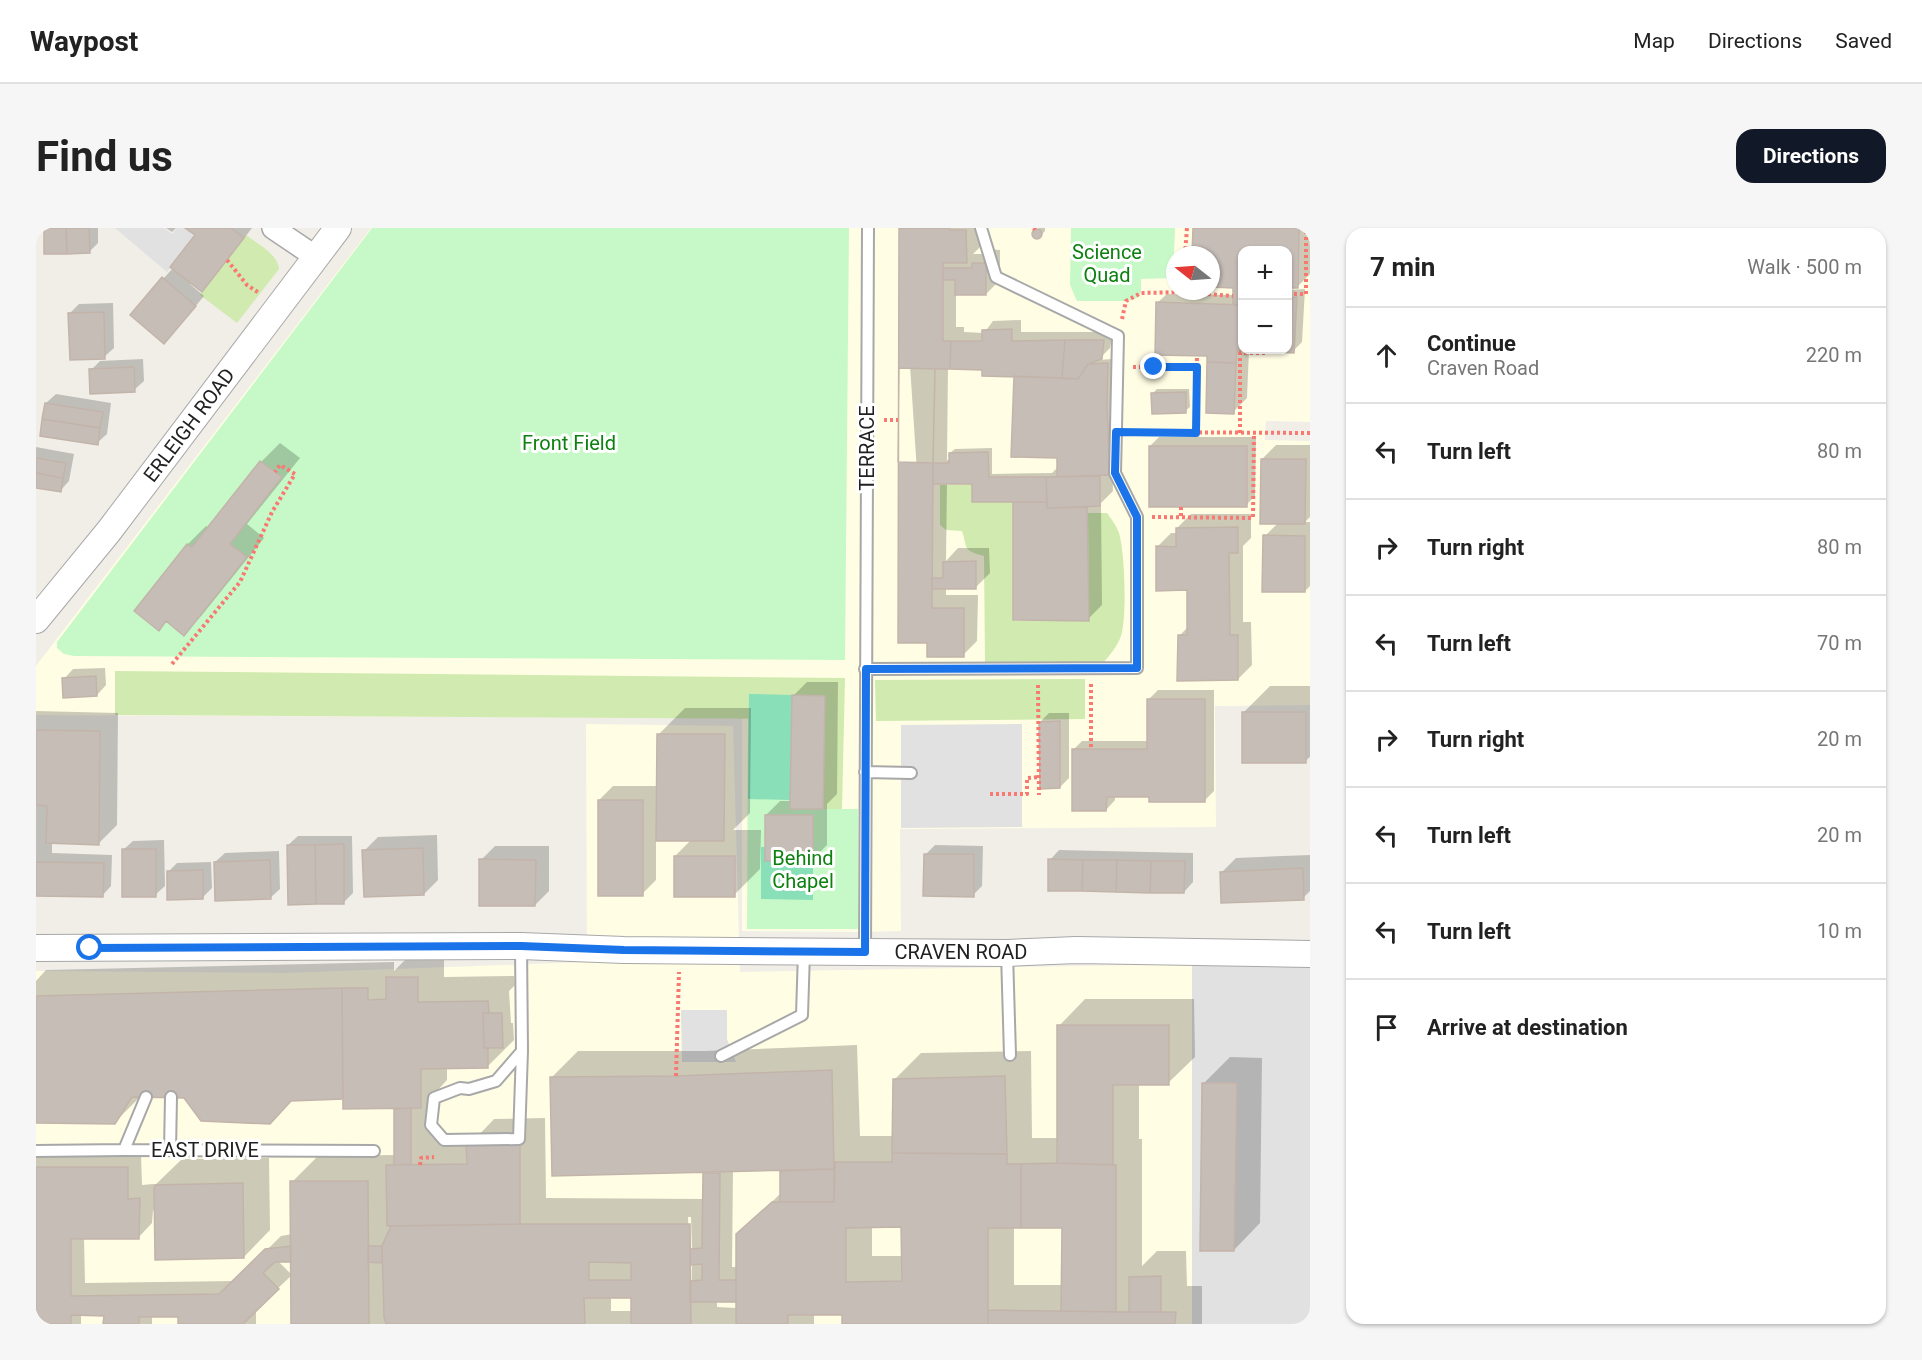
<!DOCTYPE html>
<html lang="en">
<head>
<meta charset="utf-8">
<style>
  :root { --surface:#fff; --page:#f6f6f6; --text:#222; --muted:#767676; --line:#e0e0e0; --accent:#111827 }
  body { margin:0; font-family:Roboto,sans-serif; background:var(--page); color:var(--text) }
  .controls { position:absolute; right:18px; top:18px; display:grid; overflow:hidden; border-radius:12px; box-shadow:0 2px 4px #0004 }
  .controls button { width:54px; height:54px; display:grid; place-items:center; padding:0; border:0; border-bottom:2px solid var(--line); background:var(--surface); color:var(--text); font:30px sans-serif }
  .compass { position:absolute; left:1130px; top:18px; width:54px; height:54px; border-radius:50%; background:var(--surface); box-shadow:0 2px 4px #0004; rotate:287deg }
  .stop { position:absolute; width:18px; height:18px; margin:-14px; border:4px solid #1a73e8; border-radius:50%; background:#fff }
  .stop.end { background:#1a73e8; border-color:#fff; box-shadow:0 2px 6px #0008 }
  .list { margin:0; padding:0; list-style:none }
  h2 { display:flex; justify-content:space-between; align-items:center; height:78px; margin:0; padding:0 24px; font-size:26px }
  h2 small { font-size:20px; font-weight:400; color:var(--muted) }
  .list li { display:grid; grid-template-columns:39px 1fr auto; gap:18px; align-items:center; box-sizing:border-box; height:96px; padding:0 24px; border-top:2px solid var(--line) }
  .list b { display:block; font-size:22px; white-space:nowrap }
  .list p { margin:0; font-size:20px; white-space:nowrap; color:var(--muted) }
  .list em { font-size:20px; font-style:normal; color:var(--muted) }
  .icon { flex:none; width:33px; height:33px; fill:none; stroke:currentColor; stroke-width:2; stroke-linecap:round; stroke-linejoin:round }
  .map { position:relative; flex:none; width:1274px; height:1096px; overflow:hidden; border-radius:18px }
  header { display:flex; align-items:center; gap:36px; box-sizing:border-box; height:84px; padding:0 30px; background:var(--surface); border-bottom:2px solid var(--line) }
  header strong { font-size:28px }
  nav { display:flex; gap:33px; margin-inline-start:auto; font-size:21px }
  .intro { display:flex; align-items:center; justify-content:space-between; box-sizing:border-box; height:144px; padding:0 36px }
  h1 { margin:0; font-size:42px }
  .button { padding:15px 27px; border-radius:18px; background:var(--accent); color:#fff; font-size:21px; font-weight:700 }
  main { display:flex; gap:36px; padding:0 36px }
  aside { flex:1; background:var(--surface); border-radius:18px; box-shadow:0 2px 4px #0004 }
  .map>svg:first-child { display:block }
  .education { fill:#fffde4; fill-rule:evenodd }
  .grass { fill:#d0eaaf }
  .park { fill:#c7f9c8 }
  .pitch { fill:#88dfb8 }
  .parking { fill:#e1e1e1 }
  .shadow { fill:#0003; fill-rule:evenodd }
  .building { fill:#c6bdb7; stroke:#c3b4aa; stroke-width:1.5; fill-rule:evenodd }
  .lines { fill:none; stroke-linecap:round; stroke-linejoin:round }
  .service-casing { stroke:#a8a8a8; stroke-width:14 }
  .minor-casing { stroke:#a8a8a8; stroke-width:24 }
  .tertiary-casing { stroke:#a8a8a8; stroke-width:28 }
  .path { stroke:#f87872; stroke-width:4; stroke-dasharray:3 3; stroke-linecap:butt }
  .service { stroke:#fff; stroke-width:10 }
  .minor { stroke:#fff; stroke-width:21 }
  .tertiary { stroke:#fff; stroke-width:26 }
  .route { stroke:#1a73e8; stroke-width:8 }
  .labels { text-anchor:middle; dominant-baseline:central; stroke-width:6; stroke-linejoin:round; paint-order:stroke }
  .park-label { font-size:20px; fill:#0d8110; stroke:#fff }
  .street-label { font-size:20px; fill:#212121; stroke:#fff }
</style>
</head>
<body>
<header>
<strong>Waypost</strong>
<nav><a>Map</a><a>Directions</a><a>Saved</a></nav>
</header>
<div class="intro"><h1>Find us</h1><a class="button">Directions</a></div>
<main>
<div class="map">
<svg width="1274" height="1096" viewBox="0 0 1274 1096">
  <rect width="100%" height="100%" fill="#f1eee8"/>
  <!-- education -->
  <path class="education" d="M335,0h939v194l-44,-1 -1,12v7l45,1v264l-95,1 1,121 -316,2 1,102 -36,1 -123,-1v-213l-706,-3v-49zM1206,22h46v100h-46zM1139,27h36v36h-36z
    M550,496l147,2 7,246 452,-8 118,360h-1274v-353l250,2 301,-11z"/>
  <!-- grass -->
  <path class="grass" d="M210,7c11,9 32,19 33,34l-42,54 -37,-28z
    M936,256v18h41l1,119h75l-1,-108h19c5,7 9,12 12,20 6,20 8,84 2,103 -4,11 -11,19 -19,28h-117l-1,-108c-22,-6 -16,-7 -22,-25l-16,-1 -6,-5v-40z
    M79,443l730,7 -3,131h-19l2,-113 -33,-1 -1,24 -676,-4z
    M1049,451v40l-209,2 -1,-41z"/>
  <!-- park -->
  <path class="park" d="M336,0h477l-4,432 -771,-4 -10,-2 -7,-6v-6z
    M1035,0h104l-2,50 -32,1v14l-4,5 -11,3h-49l-7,-16z
    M712,491h43l-1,90h68v120h-111z"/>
  <!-- pitch -->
  <path class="pitch" d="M713,466l43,1 -2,105 -42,-1z
    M725,619h52v53l-52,-1z"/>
  <!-- parking -->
  <path class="parking" d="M79,0h49l8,6 5,-6h8l10,7 -28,37z
    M986,496v103l-121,1v-103z
    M1156,736h118v360h-118z
    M645,782h46v29l9,23h-54z"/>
  <!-- shadow -->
  <path class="shadow" d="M9,0h53v15l-9,9z
    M130,0h10l-4,4z
    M152,0h64l-41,53 -9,9 -10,-8 -2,2 14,12 -31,37 -10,-54 10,-11 24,-33z
    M865,0h79v19l-7,7h10l5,-5 12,1v30l-14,14h-30v33h8v5l20,1 9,-12 28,-1v12h92l-3,16 -12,12 14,-1 -2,42 3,90 -12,12 1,102 -14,14 -71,-119 -44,-18 -26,1 -1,78 12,-13h31l1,25 -14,14 -30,1v7h32l-1,46 -14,14h-34zM912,140h36l31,8 44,81v9l-7,7 -60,1v-26l-37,1 -5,4v7h-3z
    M1009,0v3l-7,7 -4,-2 5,-8z
    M1158,0h116v46l-12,12h-10v-36h-46v100h7l-2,48 -14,14 -24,-58 -52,-51 10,-9 68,1v-9l-24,-1v-30h-18z
    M1269,61l-3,53 -9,9 -35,-1h30v-60z
    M77,75l1,45 -10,9 -34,-44 9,-9z
    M107,131l1,22 -10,9 -43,-20 9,-9z
    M1121,161h32l1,18 -5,4 -32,-18z
    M20,166l55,9 -4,31 -10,9 -51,-40z
    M1123,209h97l-1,59 -9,9 -96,-59z
    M244,215l20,15 -53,66 17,14 -62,77 -18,19 -17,-14 -8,9 29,-85 18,-18 3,2 52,-66z
    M1240,217h34v72l-5,5h5v64l-5,5 -40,-55 13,-13 -16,-64z
    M0,219l38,7 -5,27 -9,10 -24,-5z
    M1155,286h60v24l-8,8v76h8l1,43 -14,14 -59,-43 10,-10 -1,-37 -31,-42 14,-14h6v-5z
    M69,440l1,17 -9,10 -33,-16 9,-10z
    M771,454h31l-1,112 -10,10v41l-14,14 -47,-44 14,-14h12l1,-105z
    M1234,458h40v71l-5,4 -62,-48z
    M1122,462h56v101l-9,9 -55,-5h-35v5l-9,10 -33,-60 9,-9h66v-41z
    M649,480h66l-1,105 -17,17h28l-1,39 -26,26 -59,-39 17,-17h-36v41l-14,14 -43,-94 14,-14h45l1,-52z
    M0,483l82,2 -1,112 -18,18 -47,-1v11l60,2 -1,31 -9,10 -66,-2z
    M1013,485h20v65l-9,9 -20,-65z
    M401,607l1,45 -14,14 -60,-43 14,-14z
    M262,608h54l1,57 -10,10 -55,-58z
    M128,612l1,46 -10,9 -32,-45 10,-9z
    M899,617l48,1 -1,40 -9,9 -48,-40z
    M459,618h54v45l-14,14 -54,-45z
    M1023,622l134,3v29l-9,10 -134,-32z
    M243,623l1,38 -10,9 -55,-36 10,-9z
    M1274,627v36l-7,7 -81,-26 14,-14z
    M175,634l1,26 -9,9 -35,-25 9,-9z
    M378,723h30v26l70,-1 1,9 -6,6 2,32h2l1,17 -27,27h-40v13l-10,11v48h38l19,-20 51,-1 1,80 158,1 1,-25 2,-3 -156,-93 27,-27h126l153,-6 3,91h34v-56l27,-27 110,-2 1,87h27v-112l26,-27h109l1,58 -27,26h-29v56h3v127l15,-15h29l1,35h15v38h-358v-11h-30v11h-521l-1,-66 -14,3 14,14 -36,34v15h-76v-8h-28v8h-47v-10h-24v10h-45v-171l105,1 1,31 11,-1v3l29,-28 87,-1 1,72 -26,27 -91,-47 -1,13 -14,15 -54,-1 1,46 150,-2 46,-45 11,-2v-52l26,-26 77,-1v-48l-50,-10 -204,-1 -27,27 -78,-2v-140l10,-11 348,-8v9zM746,941v23l-44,43v32h-6l1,-97zM652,989h3l1,32 -3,3zM866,997l1,31h-31v-30zM978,998l49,1v58h-49zM653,1030h3v32h-3zM596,1068l1,15h-22v-14zM701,1070v10l-20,-1v-7z
    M1194,829l32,1 -2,165 -26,27 -31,-166z"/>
  <!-- building -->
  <path class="building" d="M8,0h22l1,26h-23z
    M30,0h23l1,25 -23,1z
    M149,0h46l13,10 -42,54 -32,-25 25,-32z
    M863,0h51v2h16l1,33h-24v78h8l-1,28h-15l-2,94 -1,145h32v49h-37v-14h-29z
    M1157,0h106l-1,60h-10v-38h-46v55h-9v-17l-22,-1v-32h-19z
    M996 6a5 5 0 1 1 10 0a5 5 0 1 1-10 0Z
    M936,35h14v32h-31v-15h-12v-12h29z
    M126,49l34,29 -32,38 -34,-29z
    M1261,69l-3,56 -57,-3 -1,13 -29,-1v-6l-52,-1 1,-53 86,3v45h46v-52z
    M68,84l1,47 -35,1 -2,-47z
    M976,101v12l53,-1 -3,38 -80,-2v-6l-32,-1 1,-28h31v-11z
    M1029,112h39l-2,19 -14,5 -10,15 -16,-1z
    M1171,134l29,1 -2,51 -28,-1z
    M1072,135l-1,43 3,69 -53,2v-19l-46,-1 3,-81 64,3 10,-15z
    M98,139l1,25 -45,2 -1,-25z
    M863,140l36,1 -2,94 -35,-1z
    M1150,164v21l-34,1 -1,-21z
    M9,175l58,9 -3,16 -58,-9z
    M6,191l58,9 -2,17 -58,-9z
    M1113,218h98v61h-98z
    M952,224l1,25h57l1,25h-75v-18h-39v-21h16v-10z
    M0,230l30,5 -3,15 -27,-5z
    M1225,231h45l-1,65h-45z
    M224,233l22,16 -52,67 17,13 -63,79 -18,-15 -7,10 -25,-20 53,-67 5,3z
    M0,245l27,5 -2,14 -25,-4z
    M1064,248v30l-53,2 -1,-31z
    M977,274h34v6l40,-1 2,114 -76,-1z
    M1202,299v26h-9l1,82h8v45l-61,1 1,-46h9v-45l-31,1v-45l20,1v-19z
    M1227,307l42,1v56h-43z
    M940,333v28h-44v-11h11v-16z
    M60,448l1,20 -34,2 -1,-20z
    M756,467l33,1 -2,113h-33z
    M1111,471h58v103h-56v-5h-42l-1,14h-34v-62h75z
    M1206,484h64v51h-64z
    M1024,493v67l-20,1 -1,-67z
    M0,502l64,1 -1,114 -53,-2 1,-37 -11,-1z
    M621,506h68l-1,107h-68z
    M562,572h45v96h-45z
    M729,587h48v46h-48z
    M308,616v60h-28l-1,-59z
    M251,617h28l1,59 -28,1z
    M387,620l1,47 -60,2 -2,-47z
    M86,621h34v48h-34z
    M888,626h50v43l-51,-1z
    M638,628h61v41h-61z
    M443,631l57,1 -1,46h-56z
    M1012,631l35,1 -1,31h-34z
    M234,632l1,39 -56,2 -1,-39z
    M1047,632h34l-1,32 -34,-1z
    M1081,632l34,1 -1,32 -34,-1z
    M1115,633h34l-1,32h-34z
    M0,634l68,1 -1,34 -67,-1z
    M1267,640l1,32 -83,3 -1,-31z
    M167,642v29l-36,1v-29z
    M350,749h32v25l70,-1 1,12h-6l1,35h4v20l-67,1v39l-78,1 -1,-121h26v12l18,-1z
    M306,760l1,111 -52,2 -21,23 -69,-3 -17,-23 -52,-1 -17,27 -79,-1v-127z
    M447,785h19l1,35h-19z
    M1021,797h112v60h-56v80l-56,-2z
    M796,842l2,99 -282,7 -2,-99 126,-1z
    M969,848l2,78 -115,-1 1,-74z
    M1166,855h35l-3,168h-34z
    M375,880v57h-17v-56z
    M484,916v80l-133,2 -1,-61 81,-1 -1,-19z
    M856,925l115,1v10h14v64h-33v96h-146v-9h-54v9h-52v-90l36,-32h62l1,-40h57zM865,999l1,54 -56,1v-54z
    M1021,935l59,2v147l-55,-1 1,-83h-41v-64z
    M0,939h92v32l12,-1 -1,41h-68v57l148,-2 46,-45 26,-3v16h-16l-12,11 16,16 -36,35h-65v-7h-39v7h-36l1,-8 -33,-1v9h-35z
    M798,941v33h-54v-31z
    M667,945h17l-1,107h17v22h-46v-21l12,-1v-16l-12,1v-16l12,-1z
    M254,953h78l1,143h-78z
    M207,955l1,75 -89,2 -1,-75z
    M484,996h170l1,100h-60v-26h-47l1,26h-199l-2,-7 -2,-71 9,-20zM553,1034l42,1v17h-42z
    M332,1018h14v17l-14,-1z
    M1125,1048v36h-32v-35z
    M952,1082l141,2h47l-1,12h-187z"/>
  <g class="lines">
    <!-- service casing -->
    <g class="service-casing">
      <path id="service" d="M829,441l272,-1v-151l-22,-44 3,-137 -122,-59 -15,-49
        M829,544l46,1
        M485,718l1,105 -3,88 -75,1 -13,-15 3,-27 26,-10 9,1 27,-8 26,-30
        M829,724l3,-724
        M971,725l3,102
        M685,828l81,-41 2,-63
        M88,922l22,-53
        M134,922l1,-53
        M0,923l88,-1 250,1"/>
    </g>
    <!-- minor casing -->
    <g class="minor-casing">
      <path id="minor" d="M237,0l34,23 8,8"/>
    </g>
    <!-- tertiary casing -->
    <g class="tertiary-casing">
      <path id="tertiary" d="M0,392l73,-89 229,-303
        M0,720l485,-2 103,4 241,2 142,1 69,-3 234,4"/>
    </g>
    <!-- path -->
    <path class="path" d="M998,0l1,2
      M1149,27l2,-27
      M191,32l20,25 12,8
      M1148,64l49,4
      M1252,66h18v-66
      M1086,91l4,-18 15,-8 43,-1v-1
      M1097,139h64
      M848,192h14
      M1097,204l177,1
      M1160,205l1,-78
      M1204,205v-80h26
      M1145,279v10
      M1116,289l101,1 1,-85
      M136,436l68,-82 32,-70 23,-38 -15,-9 -5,7
      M1055,456v66
      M1002,457l1,110
      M954,566h37v-16l12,-1
      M640,848l3,-104
      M384,937l1,-7 13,-1"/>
    <!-- service -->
    <use href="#service" class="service"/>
    <!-- minor -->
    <use href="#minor" class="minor"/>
    <!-- tertiary -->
    <use href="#tertiary" class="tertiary"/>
  </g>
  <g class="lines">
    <!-- route -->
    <path class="route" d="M54,720l431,-2 103,4 241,2 1,-283 271,-1v-151l-22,-44 1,-41 80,1 1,-66h-43"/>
  </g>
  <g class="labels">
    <!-- park labels -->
    <g class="park-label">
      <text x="1071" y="24">Science<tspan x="1071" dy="23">Quad</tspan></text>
      <text x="533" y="215">Front Field</text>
      <text x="767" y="630">Behind<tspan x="767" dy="23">Chapel</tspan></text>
    </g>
    <!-- street labels -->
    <g class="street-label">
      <text transform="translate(153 197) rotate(-53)">ERLEIGH ROAD</text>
      <text transform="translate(831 220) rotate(-90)">TERRACE</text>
      <text x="925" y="724">CRAVEN ROAD</text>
      <text x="169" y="922">EAST DRIVE</text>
    </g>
  </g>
</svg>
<div class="controls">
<button>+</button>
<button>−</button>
</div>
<svg class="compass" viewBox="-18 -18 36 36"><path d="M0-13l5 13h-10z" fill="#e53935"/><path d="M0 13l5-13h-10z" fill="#767676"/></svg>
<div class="stop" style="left:54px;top:720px"></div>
<div class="stop end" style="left:1118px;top:139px"></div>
</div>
<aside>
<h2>7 min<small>Walk · 500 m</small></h2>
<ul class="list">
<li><svg class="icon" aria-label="ahead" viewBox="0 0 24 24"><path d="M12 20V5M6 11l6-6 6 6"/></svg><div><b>Continue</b><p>Craven Road</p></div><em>220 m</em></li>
<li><svg class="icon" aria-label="left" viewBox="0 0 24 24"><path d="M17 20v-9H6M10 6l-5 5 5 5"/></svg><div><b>Turn left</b></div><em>80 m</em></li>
<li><svg class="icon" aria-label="right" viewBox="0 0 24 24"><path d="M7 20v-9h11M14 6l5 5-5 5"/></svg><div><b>Turn right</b></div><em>80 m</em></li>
<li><svg class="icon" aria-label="left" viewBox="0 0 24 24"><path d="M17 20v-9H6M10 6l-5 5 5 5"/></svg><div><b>Turn left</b></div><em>70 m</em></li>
<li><svg class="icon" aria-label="right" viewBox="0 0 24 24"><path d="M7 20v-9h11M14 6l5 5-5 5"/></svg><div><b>Turn right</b></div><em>20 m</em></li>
<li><svg class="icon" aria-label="left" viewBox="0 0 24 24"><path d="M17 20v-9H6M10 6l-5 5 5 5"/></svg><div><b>Turn left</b></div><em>20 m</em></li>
<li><svg class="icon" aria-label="left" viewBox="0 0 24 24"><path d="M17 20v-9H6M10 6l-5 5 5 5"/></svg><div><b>Turn left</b></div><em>10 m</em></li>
<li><svg class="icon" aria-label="arrive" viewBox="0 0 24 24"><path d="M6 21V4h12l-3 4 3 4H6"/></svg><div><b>Arrive at destination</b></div></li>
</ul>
</aside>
</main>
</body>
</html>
